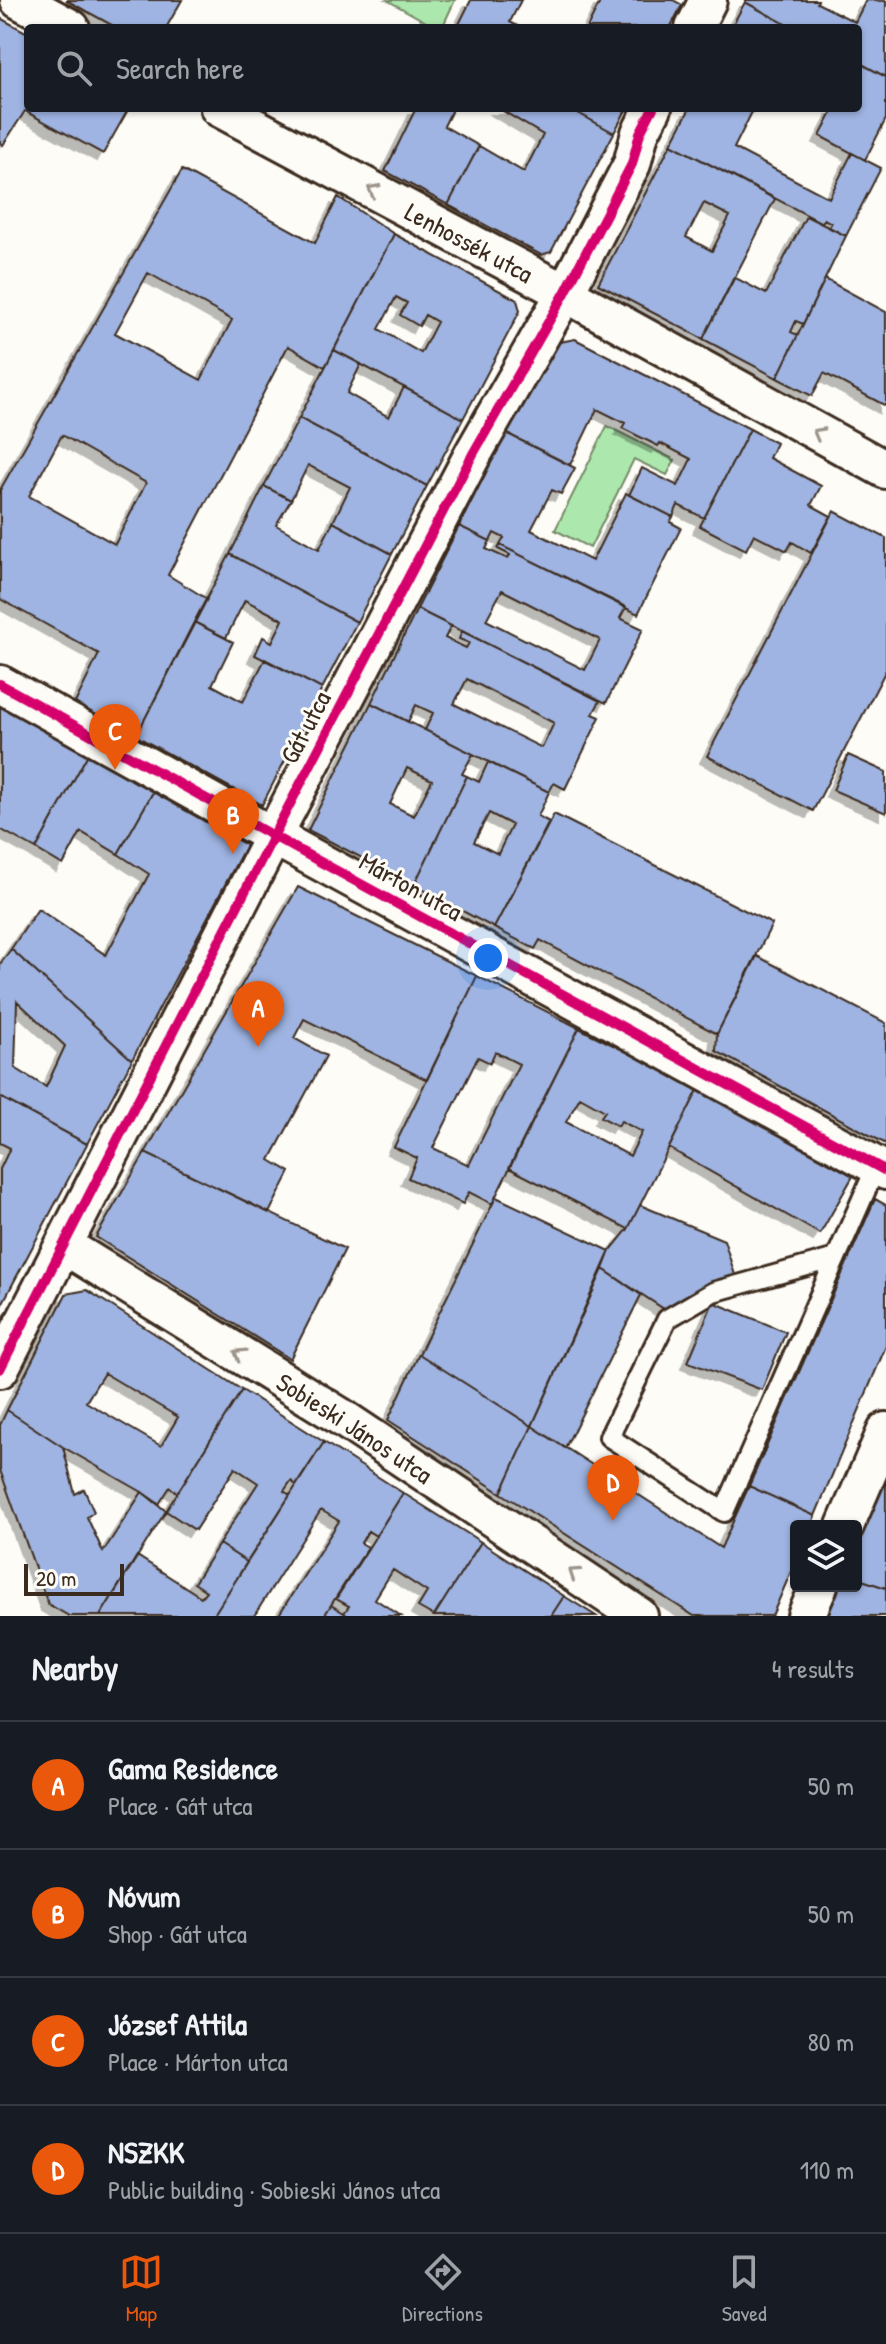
<!DOCTYPE html>
<html lang="en">
<head>
<meta charset="utf-8">
<style>
  :root { --surface:#171b24; --page:#20242c; --text:#f1f3f6; --muted:#9ea1a6; --line:#363941; --accent:#ea580c }
  body { margin:0; font-family:"Patrick Hand",sans-serif; background:var(--page); color:var(--text) }
  .controls { position:absolute; right:24px; bottom:24px; display:grid; overflow:hidden; border-radius:8px; box-shadow:0 2px 6px #0004 }
  .controls button { width:72px; height:72px; display:grid; place-items:center; padding:0; border:0; border-bottom:2px solid var(--line); background:var(--surface); color:var(--text); font:40px sans-serif }
  .scale { position:absolute; left:24px; bottom:20px; width:100px; box-sizing:border-box; padding-left:8px; border:4px solid #3b2a1e; border-top:0; font-size:22px; line-height:28px; white-space:nowrap; color:#3b2a1e; -webkit-text-stroke:6px #fdfcf7; paint-order:stroke }
  .you { position:absolute; left:488px; top:958px; width:28px; height:28px; margin:-20px; border:6px solid #fff; border-radius:50%; background:#1a73e8; box-shadow:0 0 0 12px #1a73e833 }
  .badge { display:grid; place-items:center; width:52px; height:52px; border-radius:50%; background:var(--accent); color:#fff; font-size:26px; font-weight:700 }
  .pin { position:absolute; translate:-50% -66px; filter:drop-shadow(0 2px 4px #0008) }
  .pin::after { content:''; position:absolute; top:42px; width:28px; height:24px; background:inherit; clip-path:polygon(0 0,100% 0,50% 100%) }
  .list { margin:0; padding:0; list-style:none }
  h2 { display:flex; justify-content:space-between; align-items:center; height:104px; margin:0; padding:0 32px; font-size:34px }
  h2 small { font-size:26px; font-weight:400; color:var(--muted) }
  .list li { display:grid; grid-template-columns:52px 1fr auto; gap:24px; align-items:center; box-sizing:border-box; height:128px; padding:0 32px; border-top:2px solid var(--line) }
  .list b { display:block; font-size:30px; white-space:nowrap }
  .list p { margin:0; font-size:26px; white-space:nowrap; color:var(--muted) }
  .list em { font-size:26px; font-style:normal; color:var(--muted) }
  .icon { flex:none; width:44px; height:44px; fill:none; stroke:currentColor; stroke-width:2; stroke-linecap:round; stroke-linejoin:round }
  .map { position:relative; flex:none; width:886px; height:1616px; overflow:hidden }
  .search { position:absolute; background:var(--surface); box-shadow:0 2px 6px #0004; left:24px; right:24px; top:24px; height:88px; display:flex; align-items:center; gap:20px; box-sizing:border-box; padding:0 28px; border-radius:8px; color:var(--muted); font-size:30px }
  .sheet { height:616px; background:var(--surface) }
  nav { display:flex; justify-content:space-around; align-items:center; box-sizing:border-box; height:112px; border-top:2px solid var(--line); background:var(--surface); font-size:22px; color:var(--muted) }
  nav a { display:grid; justify-items:center; gap:4px }
  nav .on { color:var(--accent) }
  .map>svg:first-child { display:block }
  .green { fill:#ace7ad; stroke:#748866; stroke-width:2 }
  .building { fill:#9fb4e2; stroke:#3b2a1e; stroke-width:2; fill-rule:evenodd; filter:url(#shadow) }
  .lines { fill:none; stroke-linecap:round; stroke-linejoin:round }
  .service-casing { stroke:#3b2a1e; stroke-width:24 }
  .minor-casing { stroke:#3b2a1e; stroke-width:42 }
  .service { stroke:#fdfcf7; stroke-width:18 }
  .minor { stroke:#fdfcf7; stroke-width:36 }
  .cycleway-casing { stroke:#fdfcf7; stroke-width:15 }
  .cycleway { stroke:#d6006c; stroke-width:10 }
  .oneway { stroke:#9c938a }
  .labels { text-anchor:middle; dominant-baseline:central; stroke-width:6; stroke-linejoin:round; paint-order:stroke }
  .street-label { font-size:26px; fill:#3b2a1e; stroke:#fdfcf7 }
</style>
</head>
<body>
<div class="map">
<svg width="886" height="1616" viewBox="0 0 886 1616">
  <defs>
    <filter id="shadow"><feDropShadow dx="-7" dy="7" stdDeviation="0" flood-color="#0004"/></filter>
  </defs>
  <rect width="100%" height="100%" fill="#fdfcf7"/>
  <filter id="ink" filterUnits="userSpaceOnUse"><feTurbulence type="fractalNoise" baseFrequency=".0125" numOctaves="2"/><feDisplacementMap in="SourceGraphic" scale="16" xChannelSelector="R" yChannelSelector="G"/><feConvolveMatrix kernelMatrix="1 2 1 2 8 2 1 2 1" color-interpolation-filters="sRGB"/></filter>
  <g filter="url(#ink)">
    <!-- green -->
    <path class="green" d="M387,0h68l-13,28h-5z
      M607,426l68,34 -8,15 -33,-16 -44,89 -35,-18z"/>
    <!-- building -->
    <path class="building" d="M66,0h116l-16,28h-49z
      M471,0h50l-11,22 11,6h-64z
      M601,0h72l9,5 -12,23h-83z
      M746,0h72l-1,3 38,19 11,-22 20,1v76l-28,-15v-34h-65l-48,-26z
      M745,2l48,26h-62z
      M0,18l28,15v75h101l-26,46 -78,-43 -22,34 -3,-2z
      M858,62l28,15v42l-21,41 -45,-24 14,-27 -2,-1h26z
      M416,108h37l-9,18 35,20 -31,59 -63,-34z
      M569,108h58l-13,25z
      M569,108l45,25 -63,119 -10,3 -93,-50 31,-59 45,26 19,-37 -45,-27z
      M690,108h64l-20,40 95,50 23,-45 29,15 -35,68 -17,-9 2,-4 -7,-4 -2,4 -151,-79z
      M671,144l104,55 -72,140 -105,-55zM704,203l26,13 -18,35 -26,-14z
      M182,170l133,73 23,-46 56,37 -69,133 -37,-21 -120,229 39,24 -71,137 -62,-31 25,-51 -99,-55v-109zM148,273l84,47 -31,60 -86,-47zM62,435l84,48 -31,61 -86,-48z
      M806,216l40,20 -43,88 -7,-3 -5,11 7,3 -21,43 -74,-39 31,-62 32,17z
      M394,234l123,66 3,11 -57,108 -129,-69zM396,297l11,6 -7,12 19,11 6,-11 12,7 -16,31 -42,-24z
      M825,279l61,33v94l-62,-33 -12,23 -35,-18z
      M575,339l175,90 -46,89 -26,-13 -5,12 -44,-22 13,-27 36,18 13,-27 -31,-16 -2,3 -36,-18 3,-5 -28,-14 -27,56 -64,-32 44,-89z
      M334,350l27,14 -14,29 42,24 15,-30 59,32 -36,67 -128,-68z
      M299,418l128,68 -35,68 -59,-32 17,-35 -42,-22 -17,35 -27,-14z
      M750,429l26,14 -7,15 52,28 -10,19 20,11 -20,37 -19,-11 -5,9 -33,-17 -8,16 -46,-24z
      M506,433l69,35 -14,26 -9,-4 -21,40 61,31 34,-68 47,24 -3,5 11,6 -43,86 -138,-69 4,-7 -10,-5 -4,8 -31,-15z
      M264,486l27,14 -15,25 43,24 14,-27 59,32 -35,68 -127,-68z
      M834,511l52,27v132l-73,141 -106,-55z
      M459,526l31,15 -4,8 22,10 2,-4 -12,-6 2,-4 126,62 -6,11 23,11 -37,74 -189,-94zM502,590l98,50 -15,30 -99,-50z
      M230,554l127,68 -35,67 -67,-34 8,-18 9,5 11,-22 -38,-20 -19,38 -32,-16z
      M417,609l34,17 -6,12 21,10 3,-5 -10,-4 3,-8 138,70 -7,13 7,3 -35,72 -11,-6 -5,9 -124,-62 8,-17 -17,-8 -8,17 -37,-19zM467,679l87,44 -12,25 -88,-44z
      M194,622l39,20 -21,43 31,17 22,-43 57,30 -60,116 -126,-69z
      M371,703l102,51 -11,20 5,2 -53,109 -106,-55zM407,768l25,12 -18,36 -24,-12z
      M0,706l88,48 -52,95 -36,-20z
      M88,754l65,38 -35,62 -37,-22 -18,33 -27,-16z
      M848,755l38,17v41l-53,-23z
      M488,762l61,30 -11,24 11,6 -55,106 -80,-43 53,-109 12,6zM489,813l23,12 -14,29 -24,-12z
      M153,792l93,53 -114,215 -121,-111 27,-40 68,46 43,-81 -31,-20z
      M554,814l218,110 -55,110 -177,-94 -5,9 -41,-21z
      M298,887l179,89 -50,104 -123,-61 -10,19 32,18 -56,104 20,12 -21,41 -124,-60z
      M11,949l121,111 -45,84 -87,-47v-133zM17,1001l48,45 -19,41 -31,-19z
      M757,956l129,67v121l-170,-93 1,-17z
      M477,976l102,52 -87,176 -23,-12 -6,12 -55,-26 9,-20 -23,-11zM495,1052l24,12 -50,101 -36,-17 45,-91 12,6z
      M579,1028l120,60 -71,141 -119,-61zM580,1097l25,14 -4,6 17,9 3,-5 21,11 -12,24 -64,-34z
      M699,1088l154,88 -33,58 -151,-86z
      M0,1097l87,47 -87,164v-139l10,-21 -10,-5z
      M145,1153l200,96 -55,110 -194,-122z
      M496,1197l114,54 -78,175 -113,-72z
      M875,1199l11,6v141l-71,170 -66,-30z
      M640,1205l84,35 11,35 -71,34 -61,-40 7,-18 18,-22z
      M603,1269l38,26 -76,153 -33,-22z
      M87,1290l155,100 -65,103 -7,-6 -11,17 -17,-12 -79,-45 -56,-37 59,-116zM104,1373l74,44 -17,29 -75,-44z
      M713,1302l73,30 -24,58 -74,-28z
      M419,1354l113,72 -31,67 -113,-73z
      M242,1390l82,52 -28,43 -5,-4 -7,10 6,4 -43,67 -28,-18 39,-61 -23,-15 -40,62 -29,-19z
      M7,1410l56,37 12,47 9,-5 10,23 -7,5 16,35 39,-60 24,19 -66,105h-31l-21,-12 -48,-134v-45z
      M532,1426l189,122 28,-62 66,30 -4,10h-15v34l-24,56h-78l-193,-123z
      M324,1442l79,51 -27,43 -8,-5 -7,12 7,4 -44,69h-46l61,-95 -18,-11 -67,106h-41z
      M882,1480l4,1v107l-30,-10v-35z
      M403,1493l78,49 -47,74 -16,-9 9,-15 -34,-22 -18,29 26,17h-53l-4,-3 5,-7 -13,-7z
      M481,1542l83,54 -13,20h-117z
      M219,1544l28,18 -34,54h-113l37,-60 64,41 5,-6 -12,-8z
      M856,1578l30,10v28h-60l12,-30h18z
      M564,1596l32,20h-45z
      M331,1605l13,8 4,3h-24z"/>
    <g class="lines">
      <!-- service casing -->
      <g class="service-casing">
        <path id="service" d="M836,1258l-123,34 -46,27 -58,118 115,75 153,-347"/>
      </g>
      <!-- minor casing -->
      <g class="minor-casing">
        <g id="minor">
          <path d="M19,0l52,28"/>
          <path d="M694,28l14,-28"/>
          <path id="s1" d="M219,108l346,185 321,177"/>
          <path d="M0,684l273,152 613,335"/>
          <path id="s2" d="M65,1246l273,169 301,201"/>
          <path d="M0,1369l280,-546 193,-369 92,-161 67,-129 8,-31 13,-25"/>
          <path d="M845,1526l41,-95"/>
          <path d="M806,1616l13,-30"/>
        </g>
      </g>
      <!-- service -->
      <use href="#service" class="service"/>
      <!-- minor -->
      <use href="#minor" class="minor"/>
      <!-- cycleway casing -->
      <g class="cycleway-casing">
        <path id="cycleway" d="M0,684l273,152 613,335
          M0,1369l280,-546 193,-369 92,-161 67,-129 8,-31 13,-25"/>
      </g>
      <!-- cycleway -->
      <use href="#cycleway" class="cycleway"/>
    </g>
    <!-- one-way arrows -->
    <defs><path id="oneway-chevron" d="M-2-3.5L2.5 0L-2 3.5" fill="none" stroke-width="1.6" stroke-linecap="round" stroke-linejoin="round" transform="scale(2)"/></defs>
    <g class="oneway">
      <use href="#oneway-chevron" transform="translate(373 190) rotate(-152)"/>
      <use href="#oneway-chevron" transform="translate(818 433) rotate(-151)"/>
      <use href="#oneway-chevron" transform="translate(239 1354) rotate(-148)"/>
      <use href="#oneway-chevron" transform="translate(574 1573) rotate(-146)"/>
    </g>
  </g>
  <g class="labels">
    <!-- street labels -->
    <g class="street-label">
      <text stroke="none"><textPath href="#s1" startOffset="284">Lenhossék utca</textPath></text>
      <text transform="translate(305 727) rotate(-62)">Gát utca</text>
      <text transform="translate(411 886) rotate(29)">Márton utca</text>
      <text stroke="none"><textPath href="#s2" startOffset="342">Sobieski János utca</textPath></text>
    </g>
  </g>
</svg>
<div class="controls">
<button><svg class="icon" aria-label="layers" viewBox="0 0 24 24"><path d="M12 4l9 5-9 5-9-5zM3 14l9 5 9-5"/></svg></button>
</div>
<div class="scale">20 m</div>
<div class="you"></div>
<div class="pin badge" style="left:258px;top:1047px">A</div>
<div class="pin badge" style="left:233px;top:854px">B</div>
<div class="pin badge" style="left:115px;top:770px">C</div>
<div class="pin badge" style="left:613px;top:1521px">D</div>
<div class="search"><svg class="icon" aria-label="search" viewBox="0 0 24 24"><circle cx="10" cy="10" r="6"/><path d="M15 15l6 6"/></svg>Search here</div>
</div>
<section class="sheet">
<h2>Nearby<small>4 results</small></h2>
<ul class="list">
<li><span class="badge">A</span><div><b>Gama Residence</b><p>Place · Gát utca</p></div><em>50 m</em></li>
<li><span class="badge">B</span><div><b>Nóvum</b><p>Shop · Gát utca</p></div><em>50 m</em></li>
<li><span class="badge">C</span><div><b>József Attila</b><p>Place · Márton utca</p></div><em>80 m</em></li>
<li><span class="badge">D</span><div><b>NSZKK</b><p>Public building · Sobieski János utca</p></div><em>110 m</em></li>
</ul>
</section>
<nav>
<a class="on"><svg class="icon" aria-label="map" viewBox="0 0 24 24"><path d="M3 6l6-2 6 2 6-2v14l-6 2-6-2-6 2zM9 4v14M15 6v14"/></svg>Map</a>
<a><svg class="icon" aria-label="directions" viewBox="0 0 24 24"><path d="M12 3l9 9-9 9-9-9zM9 14v-3h6M13 9l2 2-2 2"/></svg>Directions</a>
<a><svg class="icon" aria-label="saved" viewBox="0 0 24 24"><path d="M7 4h10v16l-5-4-5 4z"/></svg>Saved</a>
</nav>
</body>
</html>
